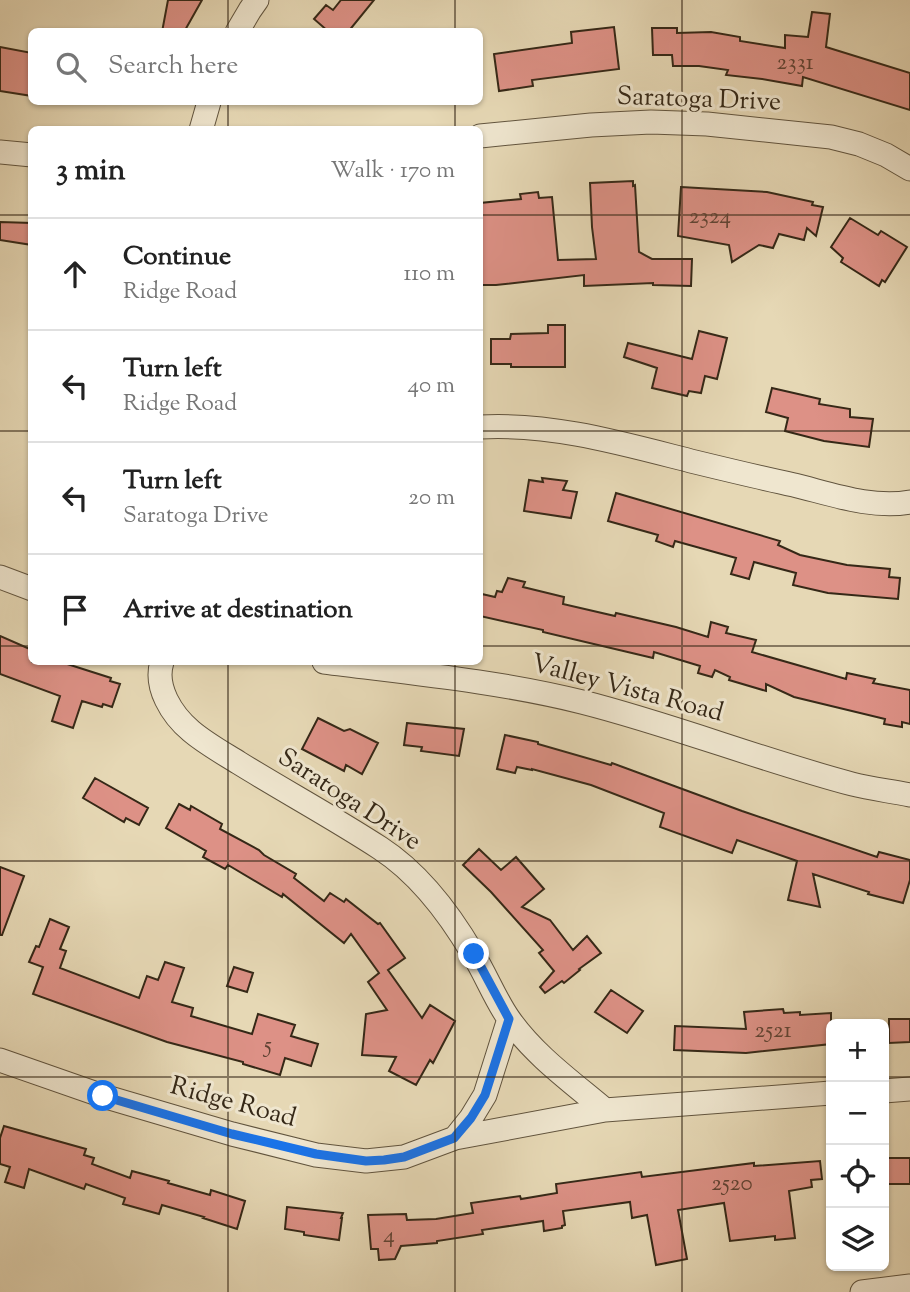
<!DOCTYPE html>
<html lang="en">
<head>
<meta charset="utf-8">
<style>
  :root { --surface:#fff; --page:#f2f2f2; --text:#222; --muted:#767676; --line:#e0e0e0 }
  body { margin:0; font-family:"Sorts Mill Goudy",serif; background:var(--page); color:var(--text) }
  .controls { position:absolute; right:21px; bottom:21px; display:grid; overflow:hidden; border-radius:10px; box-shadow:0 2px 5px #0004 }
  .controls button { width:63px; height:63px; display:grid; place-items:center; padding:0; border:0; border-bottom:2px solid var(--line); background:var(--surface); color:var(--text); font:35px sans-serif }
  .stop { position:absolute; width:21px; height:21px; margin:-16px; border:5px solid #1a73e8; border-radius:50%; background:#fff }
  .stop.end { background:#1a73e8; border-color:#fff; box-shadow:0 2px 7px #0008 }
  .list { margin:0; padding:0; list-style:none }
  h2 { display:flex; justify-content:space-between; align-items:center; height:91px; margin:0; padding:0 28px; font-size:30px }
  h2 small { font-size:23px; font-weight:400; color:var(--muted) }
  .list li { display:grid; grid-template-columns:46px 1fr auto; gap:21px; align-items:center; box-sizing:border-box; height:112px; padding:0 28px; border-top:2px solid var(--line) }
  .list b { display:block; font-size:26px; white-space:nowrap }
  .list p { margin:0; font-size:23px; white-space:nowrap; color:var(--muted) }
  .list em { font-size:23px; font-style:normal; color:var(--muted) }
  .icon { flex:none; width:38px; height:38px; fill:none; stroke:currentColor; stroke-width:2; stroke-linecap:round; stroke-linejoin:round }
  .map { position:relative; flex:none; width:910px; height:1292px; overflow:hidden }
  .search { position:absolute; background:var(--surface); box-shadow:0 2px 5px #0004; left:28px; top:28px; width:455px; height:77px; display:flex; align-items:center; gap:18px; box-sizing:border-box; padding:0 24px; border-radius:10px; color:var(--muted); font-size:26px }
  .panel { position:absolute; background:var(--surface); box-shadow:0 2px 5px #0004; left:28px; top:126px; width:455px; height:539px; border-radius:10px }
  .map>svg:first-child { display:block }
  .building { fill:#dd9186; stroke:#352817; stroke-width:2 }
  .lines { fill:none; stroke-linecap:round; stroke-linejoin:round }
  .minor-casing { stroke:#61543e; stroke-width:25 }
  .minor { stroke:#efe6cf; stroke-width:23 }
  .route { stroke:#1a73e8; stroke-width:9 }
  .grid { fill:none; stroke:#352817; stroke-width:2; stroke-opacity:0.55 }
  .labels { text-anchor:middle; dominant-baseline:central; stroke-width:6; stroke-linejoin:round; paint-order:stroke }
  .number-label { font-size:23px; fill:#5f4233 }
  .street-label { font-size:26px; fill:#352817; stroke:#efe6cf }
</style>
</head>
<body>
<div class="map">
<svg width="910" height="1292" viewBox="0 0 910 1292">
  <rect width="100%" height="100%" fill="#e6d8b5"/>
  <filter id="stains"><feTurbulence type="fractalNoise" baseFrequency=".00286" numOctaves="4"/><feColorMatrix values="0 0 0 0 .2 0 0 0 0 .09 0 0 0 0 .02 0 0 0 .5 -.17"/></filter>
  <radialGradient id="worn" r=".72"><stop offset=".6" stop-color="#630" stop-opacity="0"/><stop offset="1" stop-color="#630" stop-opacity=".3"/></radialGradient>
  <!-- building -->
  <path class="building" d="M168,0h34l-18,32h-22z
    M341,0h33l-26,32h-19l-15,-13 12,-14 7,5z
    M812,12l18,2 -4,33 84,26v37l-107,-33 -1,9 -40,-7 -36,-4 2,-5 -29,-4h-26l-1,-11h-19l-1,-27h25v5l34,-1 29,5v4l45,7v-13l23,2z
    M614,27l5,42 -87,11 1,6 -34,5 -5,-37 78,-11 -1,-11z
    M0,47l32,6v43l-32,-5z
    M633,181v5l2,-1 4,67 13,7h40l-1,27 -38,-1v-2l-69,3v-11l-88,10h-16v-82l41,-4 -1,-5 18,-2 1,6 13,-1 6,63 38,-1 -4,-32 -2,-44z
    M681,187l86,5 46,10 -1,3 11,2 -7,29 -9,-8 -3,12 -25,-6 -6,14 -14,-3 -27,17 -3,-17 -51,-9z
    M850,218l28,17 3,-4 26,16 -22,35 -3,-2 -3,6 -38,-24 2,-4 -12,-11z
    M0,222l32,1v22l-32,-5z
    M548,325h17v42h-54v-3h-20v-25h19l1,-5 37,-1z
    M699,331l28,7 -10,41 -12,-3 -4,17 -12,-2 -2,5 -35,-8 5,-20 -33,-11 4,-14 64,16z
    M772,388l48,11 -1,5 31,5v8l23,2 -4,28 -45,-6 -39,-10 3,-13 -22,-6z
    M542,478l25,3 -4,9 14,2 -6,26 -47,-7 5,-31 14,2z
    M616,493l164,48 -2,4 22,10 47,10 43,4 -1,8 11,1 -2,21 -70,-6 -35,-8 3,-12 -42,-11 -5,17 -18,-5 5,-16 -61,-17 -2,6 -17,-6 2,-6 -50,-14z
    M508,578l17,4 -2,5 41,10 -1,7 52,12 1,-3 60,14 32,10 3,-15 17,5 -2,6 30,7 -4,12 94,27 1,-6 28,6 -2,4 37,7v34l-8,-2v5l-18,-3 1,-5 -91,-22 -28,-13v7l-37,-11 1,-3 -15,-7 -3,7 -14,-4 2,-7 -46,-14 -1,6 -110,-26v-2l-63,-14 2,-22 13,3 2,-6 5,1z
    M0,636l32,14v12h29l50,16 -1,3 10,3 -8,23 -9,-3 -1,3 -20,-6 -9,27 -21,-7 8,-25 -60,-22z
    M318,718l26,13 6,-2 28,14 -16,31 -16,-9 -2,6 -42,-22z
    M407,723l57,6 -5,27 -38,-5 1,-4 -18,-2z
    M505,735l33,7v2l73,21 1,-2 130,48 135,46 2,-5 31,8v20l-7,23 -35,-9 1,-2 -56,-18 7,33 -32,-7 9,-39 -60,-21 -5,13 -72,-26 4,-14 -73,-28 -59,-16v1l-15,-3 -2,6 -18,-4z
    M95,778l53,30 -9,17 -13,-7 -2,4 -41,-24z
    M179,804l11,6 1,-4 31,18 -2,5 39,21 5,5 32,19 -2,4 30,23 6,-8 14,9 2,-3 32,25 2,-1 25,35 -17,12 34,48 8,-13 25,16 -22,42 -3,-3 -14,25 -27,-14 7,-14 -34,-2 4,-41 21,-4 -19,-28 11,-9 -28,-39 -7,9 -61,-49 -1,3 -54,-32 -3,4 -22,-12 3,-6 -40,-23z
    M479,849l22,21 15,-13 28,32 -22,18 28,13 23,30 14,-14 14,17 -22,16 1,1 -16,13 -2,-2 -17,12 -5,-6 14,-16 -15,-18 4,-3 -52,-58 -28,-27z
    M0,867l24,9 -22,59h-2z
    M50,919l19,8 -9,22 6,2 -6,17 79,30 8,-22 11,4 7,-18 19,6 -12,34 21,6 -2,8 61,18 6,-20 37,11 -4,11 27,8 -7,22 -26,-8 -5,17 -37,-11v-2l-76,-20 -134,-48 10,-27 -14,-5 7,-16 3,1z
    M234,967l19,6 -6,19 -20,-6z
    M611,990l32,21 -16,22 -32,-21z
    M783,1009l1,4 16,-1v3l31,-2v31l-85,9 -72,-3 1,-24 71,3 -2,-17z
    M889,1019h21v23l-21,1z
    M4,1126l82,23 -2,6 10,3 -2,6 38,14 2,-7 37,10 -1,2 42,12 1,-5 34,11 -8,28 -34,-11 1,-1 -42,-12 -3,9 -36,-10 2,-6 -39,-14 -2,5 -55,-20 -5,19 -19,-6 5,-15 -10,-3v-26z
    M884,1158h26v26h-26z
    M820,1161l2,18 -11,1 1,7 -23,4 6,47 -20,2v-4l-45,5 -6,-38 -46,7 9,49 -31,6 -9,-50 -15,3 -2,-16 -67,9 2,14 -3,1v2l-18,3 -1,-10 -61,9 1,4 -46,7v2l-36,3 -6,13 -16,1 -1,-11h-7l-3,-34 38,-1 1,6 29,-1 37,-6 -2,-10 49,-7 1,3 36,-6 -1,-9 85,-12 1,5 112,-14v3z
    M287,1207l56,6 -2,5h1l-3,22 -35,-5v-3l-19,-3z"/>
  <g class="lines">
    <!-- minor casing -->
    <g class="minor-casing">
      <path id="minor" d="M237,32l13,-22 7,-10
        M201,130l8,-28
        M480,136l111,-11 60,-3 56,2 124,13 28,7 27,11 24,14
        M0,152l32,3
        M480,427c73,-4 144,17 215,35 33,8 66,16 99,23 37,9 78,24 116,17
        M0,577l32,12
        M162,662c-8,25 10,53 29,69 14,12 32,22 48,32 47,29 95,55 141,85 40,26 69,65 93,106 13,21 22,45 36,65 25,36 63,63 96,91
        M324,662c86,11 173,19 258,40 91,23 179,58 270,82 19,5 39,7 58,11
        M0,1060l103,36 129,38 84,21 50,6 38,-4 51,-19 150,-28 226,-17
        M884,1091l26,-2
        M455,1138l16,-20 14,-23 24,-76
        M862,1292l48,-6"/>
    </g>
    <!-- minor -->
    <use href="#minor" class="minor"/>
  </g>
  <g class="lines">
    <!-- route -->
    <path class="route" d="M103,1096l129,38 84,20 50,7 18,-1 20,-3 50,-19 17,-20 14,-23 24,-76 -35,-65"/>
  </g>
  <!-- grid -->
  <path class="grid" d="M228,0v32M455,0v32M682,0v1292M228,102v28M455,102v28M0,215h32M480,215h430M0,431h32M480,431h430M0,646h32M480,646h430M228,662v630M455,662v630M0,861h910M0,1077h831M884,1077h26"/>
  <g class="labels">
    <!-- number labels -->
    <g class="number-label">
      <text x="795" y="63">2331</text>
      <text x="710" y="217">2324</text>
      <text x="773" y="1031">2521</text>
      <text x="268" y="1046">5</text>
      <text x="732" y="1184">2520</text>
      <text x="389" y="1236">4</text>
    </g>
    <!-- street labels -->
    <g class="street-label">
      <text transform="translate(699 100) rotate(2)">Saratoga Drive</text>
      <text transform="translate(627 689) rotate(15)">Valley Vista Road</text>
      <text transform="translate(349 800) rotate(33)">Saratoga Drive</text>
      <text transform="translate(233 1103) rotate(15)">Ridge Road</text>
    </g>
  </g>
  <rect width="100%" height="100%" filter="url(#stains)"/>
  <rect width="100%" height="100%" fill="url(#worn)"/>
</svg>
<div class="controls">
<button>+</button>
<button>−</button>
<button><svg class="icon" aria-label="locate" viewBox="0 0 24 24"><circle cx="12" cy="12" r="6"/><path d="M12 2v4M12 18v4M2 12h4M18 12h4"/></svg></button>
<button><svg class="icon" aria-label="layers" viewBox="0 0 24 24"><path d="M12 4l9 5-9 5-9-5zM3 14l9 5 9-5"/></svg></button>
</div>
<div class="stop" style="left:103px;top:1096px"></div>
<div class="stop end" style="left:474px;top:954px"></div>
<div class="search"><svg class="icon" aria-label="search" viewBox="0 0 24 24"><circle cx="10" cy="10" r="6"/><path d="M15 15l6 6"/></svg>Search here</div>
<section class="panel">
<h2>3 min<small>Walk · 170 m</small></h2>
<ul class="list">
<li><svg class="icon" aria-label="ahead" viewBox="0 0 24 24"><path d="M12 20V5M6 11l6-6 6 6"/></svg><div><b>Continue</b><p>Ridge Road</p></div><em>110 m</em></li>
<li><svg class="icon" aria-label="left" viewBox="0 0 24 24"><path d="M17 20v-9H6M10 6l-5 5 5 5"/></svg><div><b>Turn left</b><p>Ridge Road</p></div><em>40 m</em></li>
<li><svg class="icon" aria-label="left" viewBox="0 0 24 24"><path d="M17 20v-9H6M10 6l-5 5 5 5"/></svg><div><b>Turn left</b><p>Saratoga Drive</p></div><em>20 m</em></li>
<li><svg class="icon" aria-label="arrive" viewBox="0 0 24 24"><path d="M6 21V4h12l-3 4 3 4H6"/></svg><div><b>Arrive at destination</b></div></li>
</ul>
</section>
</div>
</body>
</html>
